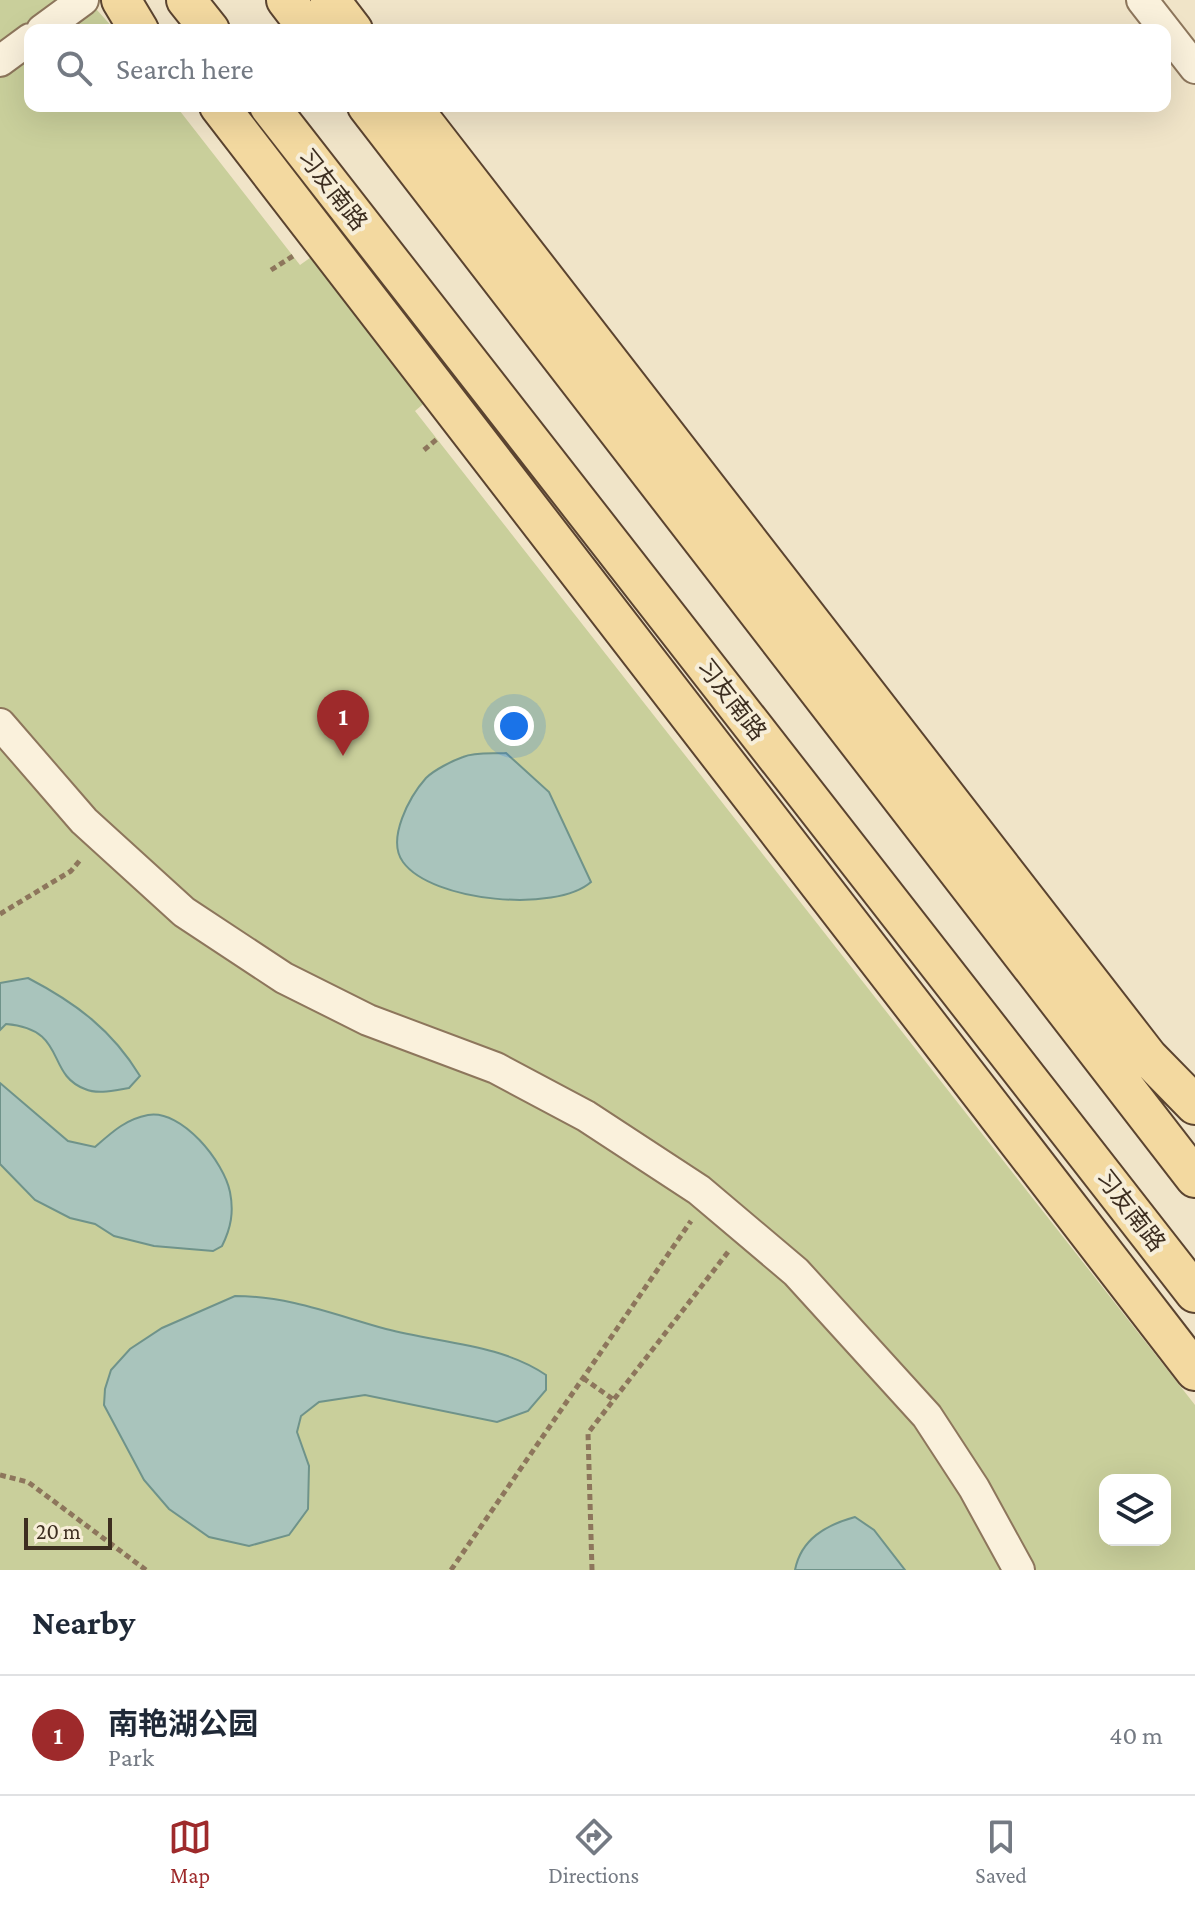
<!DOCTYPE html>
<html lang="en">
<head>
<meta charset="utf-8">
<style>
  :root { --surface:#fff; --page:#f2f2f3; --text:#1f2937; --muted:#747a83; --line:#e0e1e3; --accent:#9e2a2b }
  body { margin:0; font-family:"Crimson Pro","Noto Sans SC",serif; background:var(--page); color:var(--text) }
  .controls { position:absolute; right:24px; bottom:24px; display:grid; overflow:hidden; border-radius:16px; box-shadow:0 8px 32px #0002 }
  .controls button { width:72px; height:72px; display:grid; place-items:center; padding:0; border:0; border-bottom:2px solid var(--line); background:var(--surface); color:var(--text); font:40px sans-serif }
  .scale { position:absolute; left:24px; bottom:20px; width:88px; box-sizing:border-box; padding-left:8px; border:4px solid #3d2e20; border-top:0; font-size:22px; line-height:28px; white-space:nowrap; color:#3d2e20; -webkit-text-stroke:6px #f7eed8; paint-order:stroke }
  .you { position:absolute; left:514px; top:726px; width:28px; height:28px; margin:-20px; border:6px solid #fff; border-radius:50%; background:#1a73e8; box-shadow:0 0 0 12px #1a73e833 }
  .badge { display:grid; place-items:center; width:52px; height:52px; border-radius:50%; background:var(--accent); color:#fff; font-size:26px; font-weight:700 }
  .pin { position:absolute; translate:-50% -66px; filter:drop-shadow(0 2px 4px #0008) }
  .pin::after { content:''; position:absolute; top:42px; width:28px; height:24px; background:inherit; clip-path:polygon(0 0,100% 0,50% 100%) }
  .list { margin:0; padding:0; list-style:none }
  h2 { display:flex; justify-content:space-between; align-items:center; height:104px; margin:0; padding:0 32px; font-size:34px }
  h2 small { font-size:26px; font-weight:400; color:var(--muted) }
  .list li { display:grid; grid-template-columns:52px 1fr auto; gap:24px; align-items:center; box-sizing:border-box; height:120px; padding:0 32px; border-top:2px solid var(--line) }
  .list b { display:block; font-size:30px; white-space:nowrap }
  .list p { margin:0; font-size:26px; white-space:nowrap; color:var(--muted) }
  .list em { font-size:26px; font-style:normal; color:var(--muted) }
  .icon { flex:none; width:44px; height:44px; fill:none; stroke:currentColor; stroke-width:2; stroke-linecap:round; stroke-linejoin:round }
  .map { position:relative; flex:none; width:1195px; height:1570px; overflow:hidden }
  .search { position:absolute; background:var(--surface); box-shadow:0 8px 32px #0002; left:24px; right:24px; top:24px; height:88px; display:flex; align-items:center; gap:20px; box-sizing:border-box; padding:0 28px; border-radius:16px; color:var(--muted); font-size:30px }
  .sheet { height:224px; background:var(--surface) }
  nav { display:flex; justify-content:space-around; align-items:center; box-sizing:border-box; height:112px; border-top:2px solid var(--line); background:var(--surface); font-size:22px; color:var(--muted) }
  nav a { display:grid; justify-items:center; gap:4px }
  nav .on { color:var(--accent) }
  .map>svg:first-child { display:block }
  .green { fill:#c9cf9b; fill-rule:evenodd }
  .water { fill:#a9c4bc; stroke:#6f938a; stroke-width:2 }
  .lines { fill:none; stroke-linecap:round; stroke-linejoin:round }
  .minor-casing { stroke:#8d765c; stroke-width:34 }
  .major-casing { stroke:#5b4430; stroke-width:42 }
  .path { stroke:#8d765c; stroke-width:5; stroke-dasharray:6 4; stroke-linecap:butt }
  .minor { stroke:#faf1dc; stroke-width:30 }
  .major { stroke:#f3d9a0; stroke-width:38 }
  .labels { text-anchor:middle; dominant-baseline:central; stroke-width:8; stroke-linejoin:round; paint-order:stroke }
  .street-label { font-size:24px; fill:#3d2e20; stroke:#f7eed8 }
</style>
</head>
<body>
<div class="map">
<svg width="1195" height="1570" viewBox="0 0 1195 1570">
  <rect width="100%" height="100%" fill="#f0e4c8"/>
  <!-- green -->
  <path class="green" d="M0,0h88l27,30h-85v76h146l124,159 14,-10 114,145 -13,11 780,994v165h-1195zM1105,1480h60v60h-60z"/>
  <!-- water -->
  <path class="water" d="M506,753l43,39 42,90c-35,31 -159,20 -188,-20 -17,-23 7,-66 23,-84 8,-8 26,-17 37,-21 12,-5 30,-3 43,-4z
    M28,978c48,25 84,52 112,98l-11,12c-13,2 -31,7 -44,1 -40,-15 -17,-60 -79,-65l-6,6v-47z
    M0,1083l68,58 27,6c17,-15 31,-28 53,-32 34,-6 76,47 82,77 4,20 1,36 -8,54l-9,5 -59,-5 -40,-10 -19,-12 -25,-6 -35,-18 -35,-36z
    M235,1296c54,0 100,19 151,33 53,14 115,15 160,46v15l-18,21 -31,11 -132,-27 -46,7 -18,14 -4,16 12,34 -1,43 -19,26 -40,11 -40,-9 -40,-28 -25,-29 -40,-75 1,-16 6,-19 19,-21 32,-21z
    M855,1517l19,13 31,40h-110c6,-31 31,-45 60,-53z"/>
  <g class="lines">
    <!-- minor casing -->
    <g class="minor-casing">
      <path id="minor" d="M1142,0l53,68
        M42,30l41,-30
        M0,61l30,-22
        M0,724l84,97 100,91 100,66 84,42 128,48 90,48 113,74 97,82 131,144 47,72 45,82"/>
    </g>
    <!-- major casing -->
    <g class="major-casing">
      <path id="major" d="M121,0l18,30
        M186,0l24,30
        M286,0l23,30
        M330,0l23,30
        M219,106l976,1265
        M269,106l926,1187
        M367,106l828,1072
        M411,106l737,951 47,48"/>
    </g>
    <!-- path -->
    <path class="path" d="M271,270l22,-14
      M424,450l13,-11
      M0,914l71,-43 10,-12
      M583,1378l31,22
      M0,1475l28,7 118,88
      M451,1570l240,-349
      M592,1570l-4,-137 140,-181"/>
    <!-- minor -->
    <use href="#minor" class="minor"/>
    <!-- major -->
    <use href="#major" class="major"/>
  </g>
  <g class="labels">
    <!-- street labels -->
    <g class="street-label">
      <text transform="translate(333 189) rotate(52)">习友南路</text>
      <text transform="translate(732 699) rotate(52)">习友南路</text>
      <text transform="translate(1131 1210) rotate(52)">习友南路</text>
    </g>
  </g>
</svg>
<div class="controls">
<button><svg class="icon" aria-label="layers" viewBox="0 0 24 24"><path d="M12 4l9 5-9 5-9-5zM3 14l9 5 9-5"/></svg></button>
</div>
<div class="scale">20 m</div>
<div class="you"></div>
<div class="pin badge" style="left:343px;top:756px">1</div>
<div class="search"><svg class="icon" aria-label="search" viewBox="0 0 24 24"><circle cx="10" cy="10" r="6"/><path d="M15 15l6 6"/></svg>Search here</div>
</div>
<section class="sheet">
<h2>Nearby<small></small></h2>
<ul class="list">
<li><span class="badge">1</span><div><b>南艳湖公园</b><p>Park</p></div><em>40 m</em></li>
</ul>
</section>
<nav>
<a class="on"><svg class="icon" aria-label="map" viewBox="0 0 24 24"><path d="M3 6l6-2 6 2 6-2v14l-6 2-6-2-6 2zM9 4v14M15 6v14"/></svg>Map</a>
<a><svg class="icon" aria-label="directions" viewBox="0 0 24 24"><path d="M12 3l9 9-9 9-9-9zM9 14v-3h6M13 9l2 2-2 2"/></svg>Directions</a>
<a><svg class="icon" aria-label="saved" viewBox="0 0 24 24"><path d="M7 4h10v16l-5-4-5 4z"/></svg>Saved</a>
</nav>
</body>
</html>
